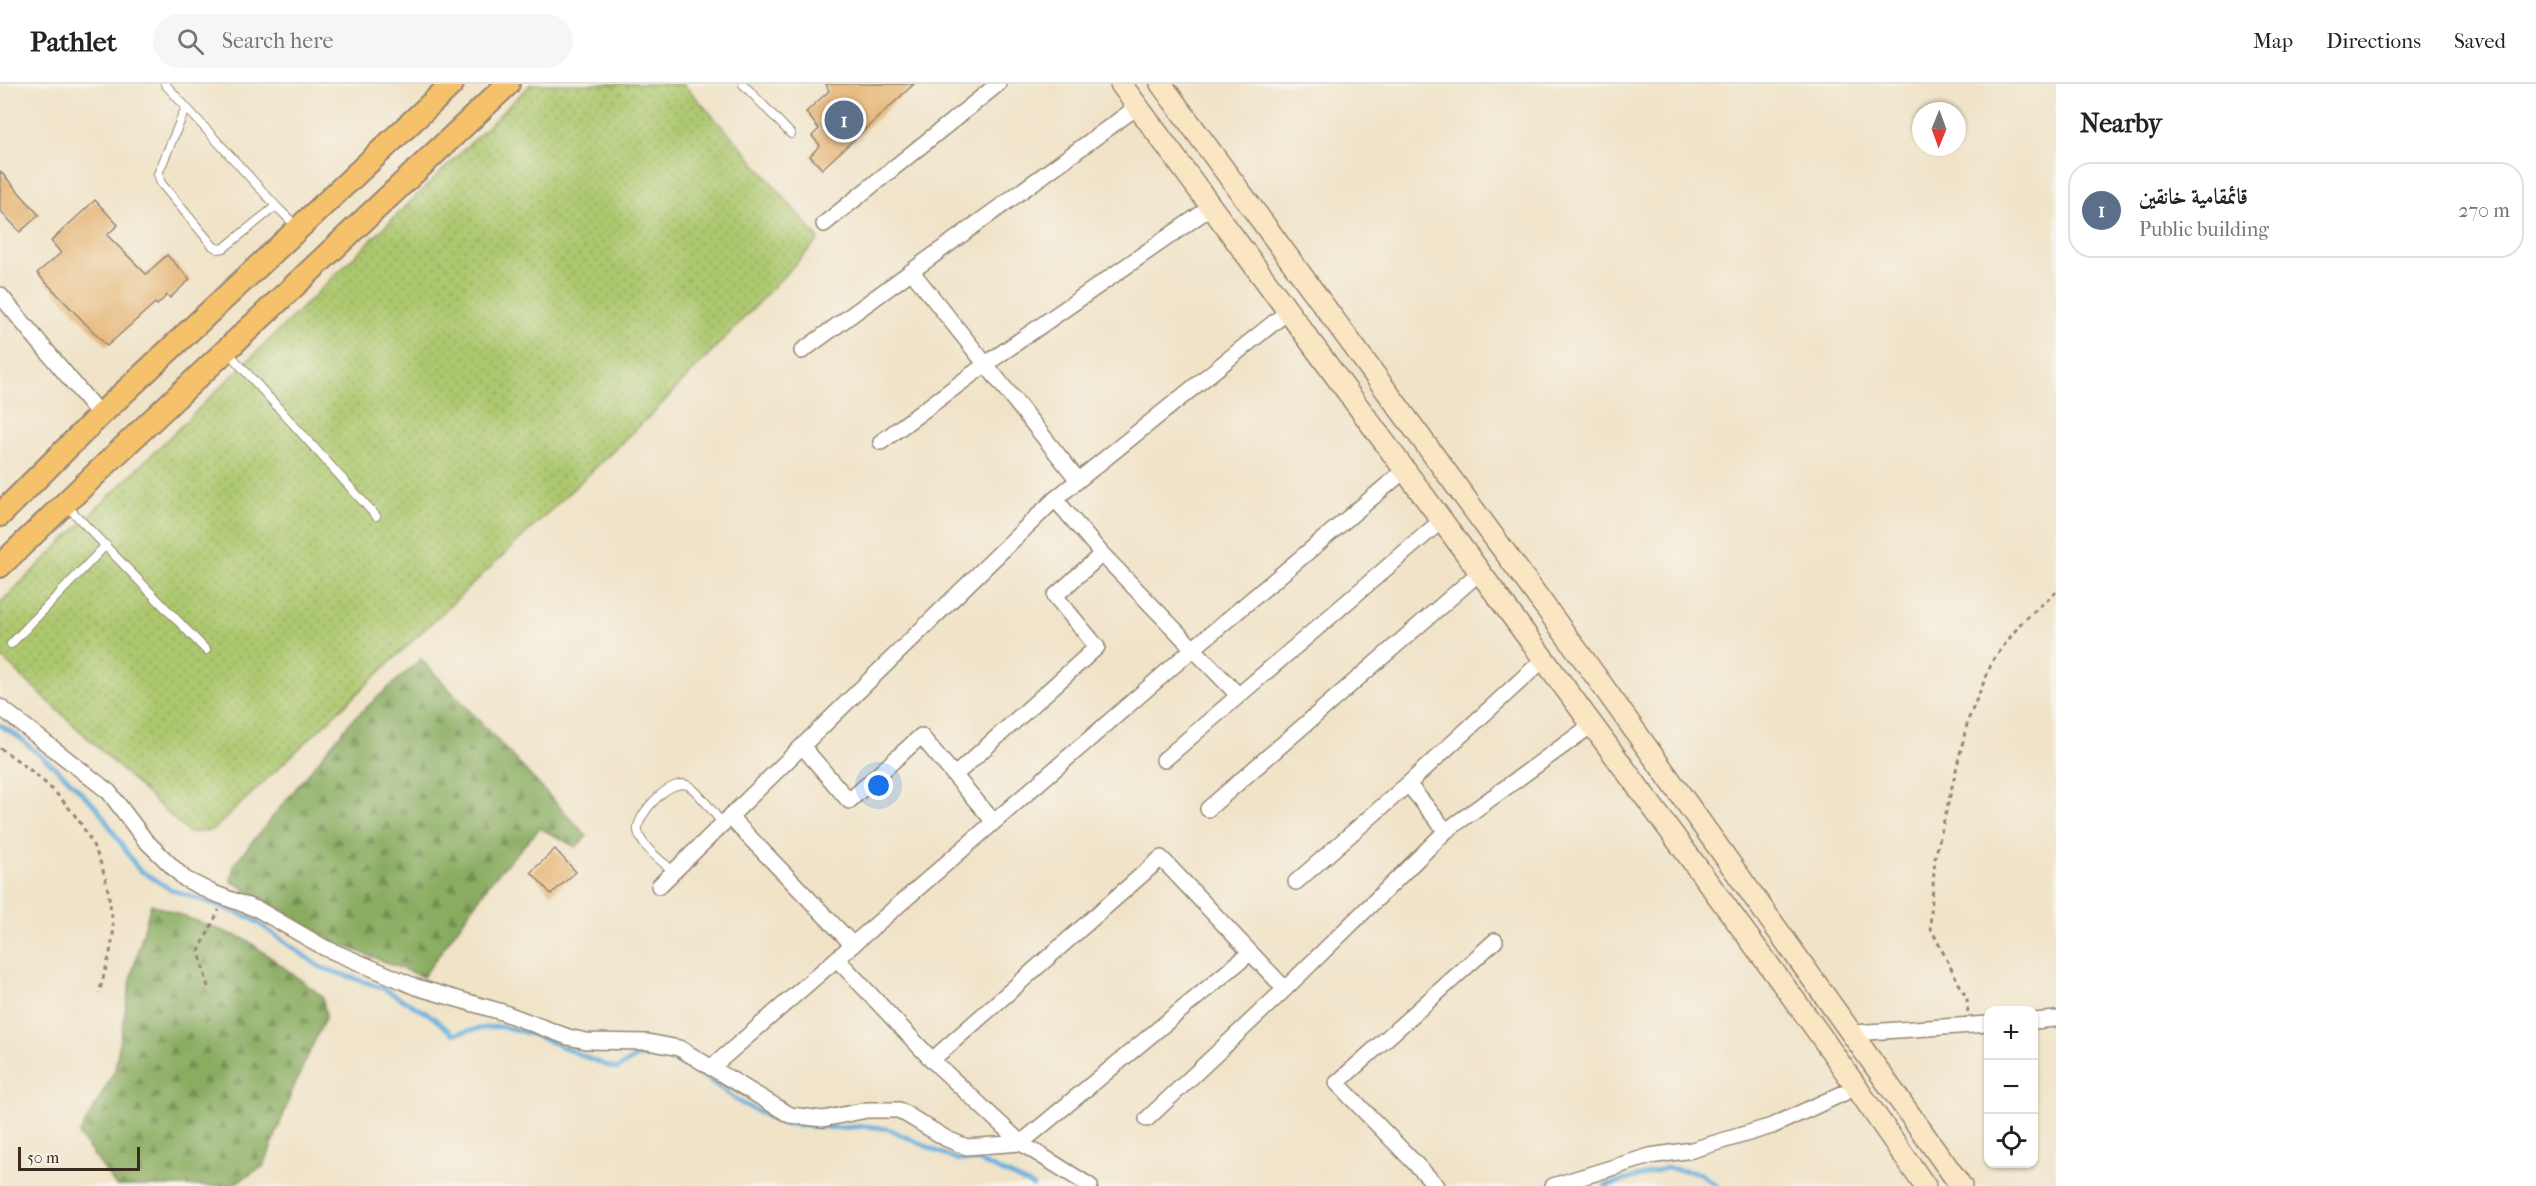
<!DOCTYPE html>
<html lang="en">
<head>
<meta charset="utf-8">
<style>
  :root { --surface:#fff; --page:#f6f6f6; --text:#222; --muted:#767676; --line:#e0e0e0; --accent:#0b8043 }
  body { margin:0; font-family:"IM FELL French Canon",Amiri,serif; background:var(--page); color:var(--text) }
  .controls { position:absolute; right:18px; bottom:18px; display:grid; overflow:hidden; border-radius:12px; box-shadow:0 2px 4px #0004 }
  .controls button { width:54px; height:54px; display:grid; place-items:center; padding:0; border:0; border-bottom:2px solid var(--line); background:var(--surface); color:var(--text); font:30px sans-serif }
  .compass { position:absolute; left:1912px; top:18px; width:54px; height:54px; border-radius:50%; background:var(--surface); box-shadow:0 2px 4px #0004; rotate:181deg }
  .scale { position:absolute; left:18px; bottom:15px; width:122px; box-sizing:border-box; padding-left:6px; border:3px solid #3b2a1e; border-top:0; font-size:16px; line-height:21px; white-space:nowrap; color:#3b2a1e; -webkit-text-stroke:4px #f7f3e8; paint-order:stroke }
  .you { position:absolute; left:879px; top:702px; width:21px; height:21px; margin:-15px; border:4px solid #fff; border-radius:50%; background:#1a73e8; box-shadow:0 0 0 9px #1a73e833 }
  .badge { display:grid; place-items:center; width:39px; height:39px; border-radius:50%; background:var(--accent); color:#fff; font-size:20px; font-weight:700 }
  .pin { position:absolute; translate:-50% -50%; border:3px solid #fff; box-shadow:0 2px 6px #0006 }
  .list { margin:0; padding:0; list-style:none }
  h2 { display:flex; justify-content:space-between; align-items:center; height:78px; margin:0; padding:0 24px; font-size:26px }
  h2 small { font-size:20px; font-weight:400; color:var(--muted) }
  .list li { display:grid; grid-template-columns:39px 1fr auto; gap:18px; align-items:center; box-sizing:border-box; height:96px; margin:0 12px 12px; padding:0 12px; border:2px solid var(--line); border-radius:24px }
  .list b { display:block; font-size:22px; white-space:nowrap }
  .list p { margin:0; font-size:20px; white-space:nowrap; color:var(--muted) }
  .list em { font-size:20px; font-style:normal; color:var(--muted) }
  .icon { flex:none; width:33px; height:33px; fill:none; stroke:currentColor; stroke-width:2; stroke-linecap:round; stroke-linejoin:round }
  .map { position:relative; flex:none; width:2056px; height:1102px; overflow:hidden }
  header { display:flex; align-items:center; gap:36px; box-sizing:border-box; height:84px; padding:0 30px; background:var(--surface); border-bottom:2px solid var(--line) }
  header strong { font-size:28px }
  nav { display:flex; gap:33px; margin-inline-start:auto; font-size:21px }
  .search { width:420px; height:54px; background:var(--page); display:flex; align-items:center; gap:15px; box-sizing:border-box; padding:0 21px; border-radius:33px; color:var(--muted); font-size:22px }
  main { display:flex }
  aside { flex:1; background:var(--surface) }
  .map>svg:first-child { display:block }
  .forest { fill:url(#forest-firs); stroke:#626b3f; stroke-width:1.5 }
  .park { fill:url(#park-dots); stroke:#747846; stroke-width:1.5 }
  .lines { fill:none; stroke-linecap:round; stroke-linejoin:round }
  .stream { stroke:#64aedc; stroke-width:4.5 }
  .building { fill:#e4b06c }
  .service-casing { stroke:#968673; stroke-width:10 }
  .minor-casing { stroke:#968673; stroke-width:18 }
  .secondary-casing { stroke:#968673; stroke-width:24 }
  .primary-casing { stroke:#968673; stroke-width:26 }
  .path { stroke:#968673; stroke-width:3; stroke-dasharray:4.5 4.5; stroke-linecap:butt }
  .service { stroke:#fff; stroke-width:8 }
  .minor { stroke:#fff; stroke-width:15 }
  .secondary { stroke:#fbe6c4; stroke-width:21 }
  .primary { stroke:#f5c16b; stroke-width:22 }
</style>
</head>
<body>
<header>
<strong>Pathlet</strong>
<div class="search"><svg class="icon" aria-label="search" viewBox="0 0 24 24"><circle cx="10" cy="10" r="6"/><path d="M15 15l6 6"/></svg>Search here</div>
<nav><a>Map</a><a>Directions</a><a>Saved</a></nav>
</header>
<main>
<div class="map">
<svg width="2056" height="1102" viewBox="0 0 2056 1102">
  <defs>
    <pattern id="forest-firs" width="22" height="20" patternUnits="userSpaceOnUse" patternTransform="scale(1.5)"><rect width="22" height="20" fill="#89ac60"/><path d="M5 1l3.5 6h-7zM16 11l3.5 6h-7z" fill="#718c4f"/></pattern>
    <pattern id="park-dots" width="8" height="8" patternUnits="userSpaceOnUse" patternTransform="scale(1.5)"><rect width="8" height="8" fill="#acc76d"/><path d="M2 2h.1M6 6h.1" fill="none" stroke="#8da259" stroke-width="1.8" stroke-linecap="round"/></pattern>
  </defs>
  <rect width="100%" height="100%" fill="#f7f3e8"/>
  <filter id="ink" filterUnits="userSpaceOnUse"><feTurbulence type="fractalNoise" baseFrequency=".0167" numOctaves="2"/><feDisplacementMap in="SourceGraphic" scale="12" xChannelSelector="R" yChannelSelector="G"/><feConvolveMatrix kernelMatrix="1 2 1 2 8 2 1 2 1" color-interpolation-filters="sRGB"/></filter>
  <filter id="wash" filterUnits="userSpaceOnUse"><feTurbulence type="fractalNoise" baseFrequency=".008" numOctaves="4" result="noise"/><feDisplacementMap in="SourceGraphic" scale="24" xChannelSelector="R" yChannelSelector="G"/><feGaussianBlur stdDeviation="1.35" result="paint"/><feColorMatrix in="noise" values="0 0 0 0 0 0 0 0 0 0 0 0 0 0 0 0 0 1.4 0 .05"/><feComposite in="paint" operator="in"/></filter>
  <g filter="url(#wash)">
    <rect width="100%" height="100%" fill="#f0e3c8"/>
    <!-- forest -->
    <path class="forest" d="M421,575l166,177 -11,11 -36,-19 -48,52 -69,97 -88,-35 -104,-61 3,-17 117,-143z
      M151,820l96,36 75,56 4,20 -31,68 -31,82 -34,20h-114l-37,-51 36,-65 17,-97z"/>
    <!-- park -->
    <path class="park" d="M531,0h152l61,66 75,89 -168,176 -438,415 -24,3 -189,-177v-53z"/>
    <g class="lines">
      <!-- stream -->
      <path class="stream" d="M0,641l17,11 47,39 34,34 40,60 32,20 81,29 69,49 60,20 50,28 23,19c15,-2 35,-9 50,-7 41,7 75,30 114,42l19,-12h28l31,13 46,33 40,20 26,3 33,2 26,-2 22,3 69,31 22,1 54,25
        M1605,1102l62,-18 33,5 17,13"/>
    </g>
    <g id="blocks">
      <!-- building -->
      <path class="building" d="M826,0h88l-92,85 -12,-13 10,-11 -8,-9 7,-7 -13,-17 23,-21z
        M0,87l39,44 -19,17 -20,-22z
        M95,116l23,25 -11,10 39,39 21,-19 23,24 -20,19 -3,-3 -10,10 -2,-2 -48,43 -70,-73 24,-20 -10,-12z
        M555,765l21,23 -25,22 -20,-22z"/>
    </g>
  </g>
  <g filter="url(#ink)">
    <use href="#blocks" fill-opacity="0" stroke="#968673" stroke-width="1.5"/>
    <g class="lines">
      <!-- service casing -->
      <g class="service-casing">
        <path id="service" d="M165,0l111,122
          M743,0l48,50
          M186,23l-28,67 3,9 52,63 5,3 6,-1 52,-42 21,21
          M227,267l149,165
          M67,422l139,144
          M11,560l95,-99
          M674,788c-12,-11 -33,-25 -36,-41 -3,-15 34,-56 51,-45 11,7 25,28 34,38"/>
      </g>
      <!-- minor casing -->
      <g class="minor-casing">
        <path id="minor" d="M824,140l174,-140
          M912,188l166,208
          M0,211l100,120
          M802,267l335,-244
          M881,358l105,-78 225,-157
          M1055,415l47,55 136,141
          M0,623l109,85 36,48 40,39 28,14 46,17 66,38 91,39 86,25 66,25 18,4 62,1 31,6 111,67 33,4 44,-9h32l48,29 20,8 54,-4 69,43
          M803,663l46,54 72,-65 73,86
          M1164,676l278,-240
          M955,691l142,-128 -42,-51 47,-42
          M1408,700l38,47
          M1208,725l272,-237
          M730,733l123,128
          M1296,798l112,-98 137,-126
          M659,802l396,-387 232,-187
          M837,875l95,101 89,83 229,-190
          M2034,937l22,-2
          M1853,949l135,-9
          M932,976l229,-202 124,131
          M711,984l483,-420 211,-178
          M1147,1035l138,-130 161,-158 147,-107
          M1437,1102l-100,-103 158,-142
          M1553,1102l97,-30 42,-6 80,-24 85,-39"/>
      </g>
      <!-- secondary casing -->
      <g class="secondary-casing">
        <path id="secondary" d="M1121,0l697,948 107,154
          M1161,0l421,573 379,529"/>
      </g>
      <!-- primary casing -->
      <g class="primary-casing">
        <path id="primary" d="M0,431l100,-100 352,-331
          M0,482l130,-125 378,-357"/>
      </g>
      <!-- path -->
      <path class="path" d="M0,664c58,39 101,84 110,155 1,10 4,22 3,32 -2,19 -9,39 -14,58
        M208,903l-9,-36 20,-41
        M1968,928l-1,-13 -37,-72 5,-69 33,-138 25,-60 28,-37 35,-31"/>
      <!-- service -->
      <use href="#service" class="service"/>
      <!-- minor -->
      <use href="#minor" class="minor"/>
      <!-- secondary -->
      <use href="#secondary" class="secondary"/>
      <!-- primary -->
      <use href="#primary" class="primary"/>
    </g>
  </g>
</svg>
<div class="controls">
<button>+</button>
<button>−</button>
<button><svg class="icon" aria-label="locate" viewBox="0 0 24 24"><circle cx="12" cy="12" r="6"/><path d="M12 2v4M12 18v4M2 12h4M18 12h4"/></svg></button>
</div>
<svg class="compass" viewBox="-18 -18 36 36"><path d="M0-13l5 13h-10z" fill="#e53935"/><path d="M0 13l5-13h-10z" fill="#767676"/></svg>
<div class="scale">50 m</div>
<div class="you"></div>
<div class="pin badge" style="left:844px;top:36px;background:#5c6f8a">1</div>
</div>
<aside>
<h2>Nearby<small></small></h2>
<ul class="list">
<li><span class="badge" style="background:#5c6f8a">1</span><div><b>قائمقامية خانقين</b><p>Public building</p></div><em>270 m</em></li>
</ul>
</aside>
</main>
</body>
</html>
